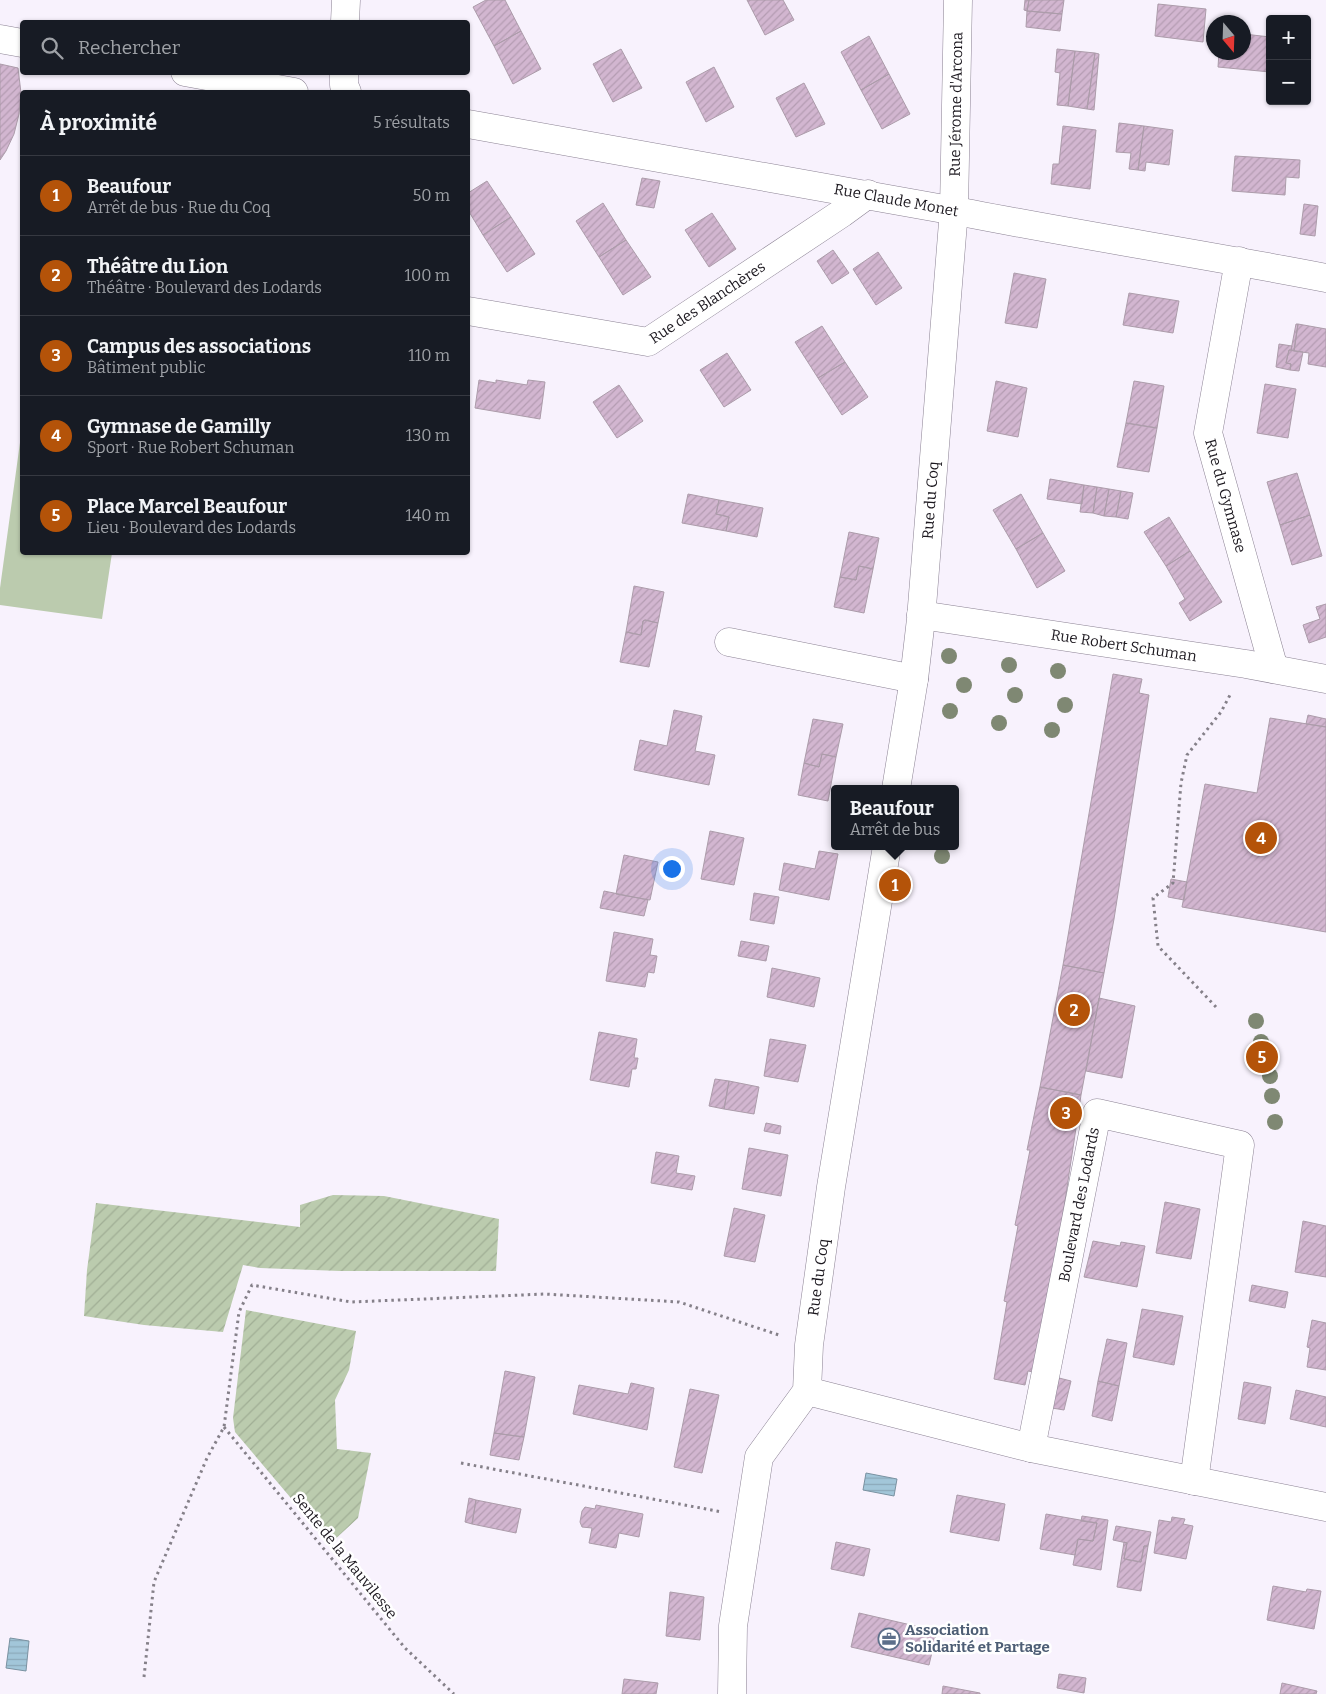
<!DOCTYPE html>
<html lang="fr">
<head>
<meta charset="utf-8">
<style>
  :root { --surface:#171b24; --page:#20242c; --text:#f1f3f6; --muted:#9ea1a6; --line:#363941; --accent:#b45309 }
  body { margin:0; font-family:Bitter,serif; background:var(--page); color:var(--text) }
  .controls { position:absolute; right:15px; top:15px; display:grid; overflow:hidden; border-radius:5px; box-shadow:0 1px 4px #0004 }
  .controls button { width:45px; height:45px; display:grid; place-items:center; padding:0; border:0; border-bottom:1px solid var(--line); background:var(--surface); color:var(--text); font:25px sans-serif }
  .compass { position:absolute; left:1206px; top:15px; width:45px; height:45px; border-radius:50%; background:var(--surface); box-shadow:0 1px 4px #0004; rotate:161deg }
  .you { position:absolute; left:671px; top:868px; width:18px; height:18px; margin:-12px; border:4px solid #fff; border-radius:50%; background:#1a73e8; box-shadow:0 0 0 8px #1a73e833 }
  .badge { display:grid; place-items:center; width:32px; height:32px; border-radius:50%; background:var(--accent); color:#fff; font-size:16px; font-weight:700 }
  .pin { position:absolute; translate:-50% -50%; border:2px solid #fff; box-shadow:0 1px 5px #0006 }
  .popup { position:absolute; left:831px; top:785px; width:128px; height:65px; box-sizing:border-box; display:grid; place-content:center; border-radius:5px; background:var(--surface); filter:drop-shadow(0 1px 4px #0005); font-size:16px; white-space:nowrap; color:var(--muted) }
  .popup b { font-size:19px; color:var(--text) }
  .popup::after { content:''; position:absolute; left:50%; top:100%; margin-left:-10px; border:10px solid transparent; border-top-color:var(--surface) }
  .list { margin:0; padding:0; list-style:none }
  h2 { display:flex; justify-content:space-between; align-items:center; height:65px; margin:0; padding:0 20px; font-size:21px }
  h2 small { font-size:16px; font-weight:400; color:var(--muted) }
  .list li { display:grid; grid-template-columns:32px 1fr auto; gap:15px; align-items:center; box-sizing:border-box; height:80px; padding:0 20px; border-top:1px solid var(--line) }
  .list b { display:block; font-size:19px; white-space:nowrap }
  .list p { margin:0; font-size:16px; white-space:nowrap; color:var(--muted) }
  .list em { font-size:16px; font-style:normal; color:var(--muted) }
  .icon { flex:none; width:28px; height:28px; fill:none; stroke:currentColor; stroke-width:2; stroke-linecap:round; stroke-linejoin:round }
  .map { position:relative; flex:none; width:1326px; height:1694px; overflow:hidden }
  .search { position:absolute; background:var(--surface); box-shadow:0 1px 4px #0004; left:20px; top:20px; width:450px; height:55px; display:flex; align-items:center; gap:12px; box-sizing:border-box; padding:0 18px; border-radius:5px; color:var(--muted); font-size:19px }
  .panel { position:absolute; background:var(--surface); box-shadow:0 1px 4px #0004; left:20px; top:90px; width:450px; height:465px; border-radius:5px }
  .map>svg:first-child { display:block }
  .park { fill:#bbcbae }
  .garden { fill:url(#garden-furrows) }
  .water { fill:url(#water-rules); stroke:#7a92a1 }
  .building { fill:url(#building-hatch); stroke:#ac9caa }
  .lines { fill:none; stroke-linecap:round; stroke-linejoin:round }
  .minor-casing { stroke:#8b8293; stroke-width:29 }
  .path { stroke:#858089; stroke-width:3; stroke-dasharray:2.5 4; stroke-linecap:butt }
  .minor { stroke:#fff; stroke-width:28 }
  .tree { fill:#7f8873 }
  .labels { text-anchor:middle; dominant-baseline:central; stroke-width:5; stroke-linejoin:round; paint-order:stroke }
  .street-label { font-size:15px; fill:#1c181f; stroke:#fff }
  .service-label { font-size:15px; font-weight:bold; fill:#4e5e75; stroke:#fff; text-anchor:start }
</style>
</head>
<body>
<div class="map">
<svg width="1326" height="1694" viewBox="0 0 1326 1694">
  <defs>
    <pattern id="garden-furrows" width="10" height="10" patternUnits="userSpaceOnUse" patternTransform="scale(1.25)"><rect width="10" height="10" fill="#bbcbae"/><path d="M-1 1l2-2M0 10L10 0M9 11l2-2" fill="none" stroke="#a0ae95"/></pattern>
    <pattern id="water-rules" width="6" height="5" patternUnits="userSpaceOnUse" patternTransform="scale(1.25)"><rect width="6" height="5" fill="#a2c6d9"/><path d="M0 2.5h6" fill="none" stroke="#8ba9ba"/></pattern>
    <pattern id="building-hatch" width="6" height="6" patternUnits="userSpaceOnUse" patternTransform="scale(1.25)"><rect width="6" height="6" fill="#d2b6d0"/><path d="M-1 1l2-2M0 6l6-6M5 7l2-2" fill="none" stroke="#b49cb2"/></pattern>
  </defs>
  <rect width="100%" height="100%" fill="#f8f2fd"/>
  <!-- park -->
  <path class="park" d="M22,428v124l90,1 -10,66 -102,-14v-17z"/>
  <!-- garden -->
  <path class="garden" d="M333,1195l51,1 115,23 -3,52h-156l-80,-3 -17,-3 -20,67 -79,-7 -60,-9 3,-46 9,-67 204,24v-22z
    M246,1310l110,21 -7,39 -14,30 2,49 34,4 -13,65 -26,24 -9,-6 -88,-104 -2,-14z"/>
  <!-- water -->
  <path class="water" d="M866,1473l31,6 -3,17 -31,-6z
    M10,1638l19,3 -3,30 -20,-3z"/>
  <!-- building -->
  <path class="building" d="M486,0h19l16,31 -27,15 -21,-39z
    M747,0h36l11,20 -29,15z
    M1025,0h4l-2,11 -3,-1z
    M1029,0h35l-2,14 -35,-3z
    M1158,4l48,5 -3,33 -48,-6z
    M1027,11l35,3 -2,17 -34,-4z
    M521,31l20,38 -28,15 -19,-38z
    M1244,34l26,3v35l-52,-5 1,-15h25z
    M869,36l20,38 -28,16 -20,-38z
    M621,49l21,39 -29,14 -20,-38z
    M1057,49l18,2 -7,55 -11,-1 3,-32 -5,-1z
    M1075,51l20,2 -8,56 -19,-3z
    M1095,53l4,1 -5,56 -7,-1z
    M0,64l18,4 3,25 -2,21 -5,20 -8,17 -6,9z
    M714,67l20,40 -28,15 -20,-40z
    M889,74l21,40 -28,15 -21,-39z
    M804,83l21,41 -29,13 -20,-39z
    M1119,123l25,3 -6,44 -9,-1 2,-16 -15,-1z
    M1063,126l33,4 -6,59 -39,-5 2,-20h6z
    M1144,126l29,4 -4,35 -23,-3 -1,9 -7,-1z
    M1235,156l65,4 -1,18 -13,-1 -1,18 -53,-4z
    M642,178l18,3 -6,27 -18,-3z
    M487,181l24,36 -28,18 -15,-25v-17z
    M603,203l23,37 -27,17 -23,-36z
    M1304,204l14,2 -3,30 -15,-2z
    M712,213l24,36 -27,18 -24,-37z
    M511,217l24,37 -28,18 -24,-37z
    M626,240l25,37 -28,18 -24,-38z
    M833,250l16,23 -17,11 -15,-23z
    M878,252l24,36 -26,17 -23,-36z
    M1014,273l32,6 -9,49 -32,-5z
    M1129,293l50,8 -6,32 -50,-8z
    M1296,324h2l-4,27 -3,-1z
    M1298,324l28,5v38l-18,-3 1,-11 -15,-2z
    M822,326l23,36 -27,16 -23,-36z
    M1279,344l13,2 -1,4h-2l-3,13 5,1 -1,6 -14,-3z
    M1289,350l14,2 -4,19 -9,-1 1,-6 -5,-1z
    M727,353l24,37 -27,17 -24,-37z
    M845,362l23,35 -26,18 -24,-37z
    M479,380l17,3v-3l31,5 1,-5 17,2 -5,37 -65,-11z
    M996,381l31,7 -9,49 -31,-6z
    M1134,381l30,5 -7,42 -31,-5z
    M1265,384l31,5 -8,49 -31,-5z
    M619,385l24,36 -26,17 -24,-36z
    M1126,423l31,5 -8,44 -32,-5z
    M1297,473l13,42 -30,10 -13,-43z
    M1050,479l34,6 -2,19 -35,-5z
    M1084,485l13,2 -4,26 -13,-1z
    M1097,487l12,2 -5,27 -11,-3z
    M1109,489l12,2 -5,26 -12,-1z
    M1121,491l12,2 -5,26 -12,-2z
    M688,494l31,6 -3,14 13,3 -3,14 -44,-8z
    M1021,494l22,39 -27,16 -23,-39z
    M719,500l44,8 -6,29 -31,-6 3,-14 -13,-3z
    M1310,515l12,41 -30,9 -12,-40z
    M1169,517l21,34 -24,15 -22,-34z
    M849,532l30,6 -6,31 -14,-3 -3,14 -16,-3z
    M1043,533l22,38 -28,17 -21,-39z
    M1190,551l32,51 -32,19 -11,-18 6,-4 -19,-33z
    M859,566l14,3 -9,44 -30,-6 6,-30 16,3z
    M634,586l30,6 -6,31 -13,-3 -2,1 -2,14 -15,-3z
    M1326,604v33l-17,6 -6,-18 17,-6 -4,-12z
    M645,620l13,3 -9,44 -29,-5 6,-30 15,3 2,-14z
    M1113,674l29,5 -3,14 10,2 -35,224 -10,54 -41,-8z
    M674,710l28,6 -7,35 20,4 -6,30 -75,-15 6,-30 27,6z
    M1308,715l18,4v8l-20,-3z
    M1270,718l56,9v205l-144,-25 23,-123 52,9z
    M813,719l30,5 -7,33 -14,-3 -3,13 -15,-4z
    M822,754l14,3 -8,44 -30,-6 6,-32 15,4z
    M710,831l34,7 -10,47 -33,-6z
    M819,851l19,3 -9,46 -50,-10 5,-27 31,6z
    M624,855l34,7 -8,38 -34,-6z
    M1171,879l16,3 -3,18 -16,-3z
    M604,891l44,9 -4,16 -44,-8z
    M754,893l25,4 -5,27 -24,-4z
    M614,932l39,7 -3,16 7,1 -3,17 -6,-1 -3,15 -39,-6z
    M741,941l28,5 -3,15 -28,-5z
    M1063,965l41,8 -23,122 -41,-8z
    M772,968l48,10 -6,29 -47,-10z
    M1099,998l36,8 -13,72 -36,-7z
    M599,1032l38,7 -3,19h4l-2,11h-4l-3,18 -39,-7z
    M770,1039l36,6 -8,37 -34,-6z
    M715,1079l14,2 -5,28 -15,-3z
    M729,1081l30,6 -5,27 -30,-5z
    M1040,1087l41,8 -42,278 -11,-2 -3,14 -31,-6 13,-77 -3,-1 14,-75 -3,-1 15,-75h-3z
    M766,1123l15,3 -1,8 -16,-3z
    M749,1148l39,7 -7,41 -39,-7z
    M656,1152l23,4 -3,17 19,3 -3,14 -41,-7z
    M1165,1202l35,7 -9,50 -35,-6z
    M734,1208l31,7 -10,47 -31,-6z
    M1303,1221l23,5v51l-31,-5z
    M1093,1241l27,5 1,-4 24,4 -8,41 -53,-10z
    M1252,1285l36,7 -3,16 -36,-7z
    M1142,1309l41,7 -9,49 -41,-8z
    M1312,1320l14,3v47l-19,-3 3,-19 -3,-1z
    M1107,1339l20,4 -8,43 -21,-5z
    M505,1371l30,6 -11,60 -30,-4z
    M1059,1378l12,3 -7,29 -12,-2z
    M1098,1381l21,5 -7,35 -20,-5z
    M1244,1382l27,5 -6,37 -27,-5z
    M631,1383l23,5 -7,42 -74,-16 6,-29 49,9z
    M690,1389l29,6 -17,78 -28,-6z
    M1296,1390l30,7v30l-36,-8z
    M494,1433l30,4 -5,23 -29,-5z
    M957,1495l48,9 -6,37 -49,-9z
    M469,1498l7,2 -4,24 -7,-2z
    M476,1500l45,9 -5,24 -44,-9z
    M596,1505l47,9 -4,23 -20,-4 -3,15 -27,-5 3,-15 -10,-1 -2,-5 2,-11 3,-4 10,2z
    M1046,1514l51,9 -4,18 -15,-2 -3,16 -35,-6z
    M1082,1516l26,4 -7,50 -28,-5 5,-26 15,2 4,-18 -16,-2z
    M1172,1517l13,2 -2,5 10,2 -7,33 -32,-6 5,-33 12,2z
    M1116,1526l35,6 -3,14h-4l-3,16 -17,-3 3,-16 -14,-3z
    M836,1542l34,7 -6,27 -33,-7z
    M1124,1542l3,1 -3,16 17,3 3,-16h4l-7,45 -24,-4z
    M1273,1586l33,6 1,-3 14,2 -7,38 -47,-9z
    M670,1592l34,5 -4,43 -34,-4z
    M859,1613l78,18 -8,34 -78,-18z
    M1059,1674l27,4 -2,15 -27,-5z
    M624,1679l34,4 -2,11h-34z
    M1282,1683l35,8 -1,3h-36z
    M943,1686l37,7v1h-38z"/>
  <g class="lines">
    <!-- minor casing -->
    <g class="minor-casing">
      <g id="minor">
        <path d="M345,22l1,-22"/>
        <path d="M0,39l22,4"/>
        <path d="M185,72l109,20"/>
        <path d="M344,72v13l3,7"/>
        <path id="s1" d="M468,124c168,29 336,59 504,90 118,23 236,41 354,64"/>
        <path id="s2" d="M1239,261l-31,172 66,236"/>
        <path id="s3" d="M468,311l180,31 194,-129 26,-19"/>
        <path id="s4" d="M921,615l325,49 80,15"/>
        <path d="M729,642l185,37"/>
        <path id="s5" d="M896,789l18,-110 7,-60 33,-409 4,-210"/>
        <path d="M807,1391l224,57 295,59"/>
        <path id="s6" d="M1031,1448l66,-335 143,32 -46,336"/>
        <path id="s7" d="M732,1694l1,-68 26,-169 48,-66 2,-46 22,-158 56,-341"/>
      </g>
    </g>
    <!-- path -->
    <path class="path" d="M1216,1007l-58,-61 -5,-48 20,-15 8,-100 6,-28 34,-43 9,-17
      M224,1427l181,221 49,46
      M461,1463l261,49
      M144,1677l10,-95 53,-124 17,-31 15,-115 13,-27 99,17 194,-8 134,8 103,34"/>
    <!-- minor -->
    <use href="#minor" class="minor"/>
  </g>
  <!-- trees -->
  <g class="tree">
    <circle cx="949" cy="656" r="8"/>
    <circle cx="1009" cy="665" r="8"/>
    <circle cx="1058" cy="671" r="8"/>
    <circle cx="964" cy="685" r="8"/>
    <circle cx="1015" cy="695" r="8"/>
    <circle cx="1065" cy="705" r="8"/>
    <circle cx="950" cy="711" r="8"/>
    <circle cx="999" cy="723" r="8"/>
    <circle cx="1052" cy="730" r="8"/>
    <circle cx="942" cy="856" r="8"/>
    <circle cx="1256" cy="1021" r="8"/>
    <circle cx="1261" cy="1042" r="8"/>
    <circle cx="1270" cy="1076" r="8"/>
    <circle cx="1272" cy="1096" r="8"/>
    <circle cx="1275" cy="1122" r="8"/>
  </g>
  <!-- icons -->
  <defs>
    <g id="office-ring" transform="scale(1.125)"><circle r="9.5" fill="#fff" stroke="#5c6f8a" stroke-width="1.5"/><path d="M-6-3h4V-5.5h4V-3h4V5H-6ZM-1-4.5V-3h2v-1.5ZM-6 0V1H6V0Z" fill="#5c6f8a"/></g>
  </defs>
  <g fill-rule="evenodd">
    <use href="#office-ring" x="889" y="1639"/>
  </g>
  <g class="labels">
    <!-- street labels -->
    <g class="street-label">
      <text stroke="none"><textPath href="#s5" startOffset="688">Rue Jérome d'Arcona</textPath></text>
      <text stroke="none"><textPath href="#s1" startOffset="435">Rue Claude Monet</textPath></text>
      <text stroke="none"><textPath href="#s3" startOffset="254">Rue des Blanchères</textPath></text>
      <text stroke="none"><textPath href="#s2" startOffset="240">Rue du Gymnase</textPath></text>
      <text stroke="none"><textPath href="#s5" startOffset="291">Rue du Coq</textPath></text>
      <text stroke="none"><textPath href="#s4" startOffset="205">Rue Robert Schuman</textPath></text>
      <text stroke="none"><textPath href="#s6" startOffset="248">Boulevard des Lodards</textPath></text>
      <text stroke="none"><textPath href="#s7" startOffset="435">Rue du Coq</textPath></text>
      <text transform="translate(345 1556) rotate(51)">Sente de la Mauvilesse</text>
    </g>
    <!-- service labels -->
    <g class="service-label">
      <text x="905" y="1630">Association<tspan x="905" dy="17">Solidarité et Partage</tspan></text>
    </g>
  </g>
</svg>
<div class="controls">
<button>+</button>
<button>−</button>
</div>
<svg class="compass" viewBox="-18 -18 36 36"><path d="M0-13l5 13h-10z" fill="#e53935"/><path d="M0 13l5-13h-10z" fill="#9ea1a6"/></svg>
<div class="you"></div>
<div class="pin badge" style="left:895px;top:885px">1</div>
<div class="popup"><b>Beaufour</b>Arrêt de bus</div>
<div class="pin badge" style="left:1074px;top:1010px">2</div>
<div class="pin badge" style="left:1066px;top:1113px">3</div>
<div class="pin badge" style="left:1261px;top:838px">4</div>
<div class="pin badge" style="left:1262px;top:1057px">5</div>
<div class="search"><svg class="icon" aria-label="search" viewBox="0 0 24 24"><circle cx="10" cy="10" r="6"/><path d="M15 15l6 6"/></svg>Rechercher</div>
<section class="panel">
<h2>À proximité<small>5 résultats</small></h2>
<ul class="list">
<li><span class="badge">1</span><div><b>Beaufour</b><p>Arrêt de bus · Rue du Coq</p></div><em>50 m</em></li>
<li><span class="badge">2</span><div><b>Théâtre du Lion</b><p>Théâtre · Boulevard des Lodards</p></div><em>100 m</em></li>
<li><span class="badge">3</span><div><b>Campus des associations</b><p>Bâtiment public</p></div><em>110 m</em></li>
<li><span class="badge">4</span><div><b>Gymnase de Gamilly</b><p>Sport · Rue Robert Schuman</p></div><em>130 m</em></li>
<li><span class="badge">5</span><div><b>Place Marcel Beaufour</b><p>Lieu · Boulevard des Lodards</p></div><em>140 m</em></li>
</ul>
</section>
</div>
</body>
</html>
